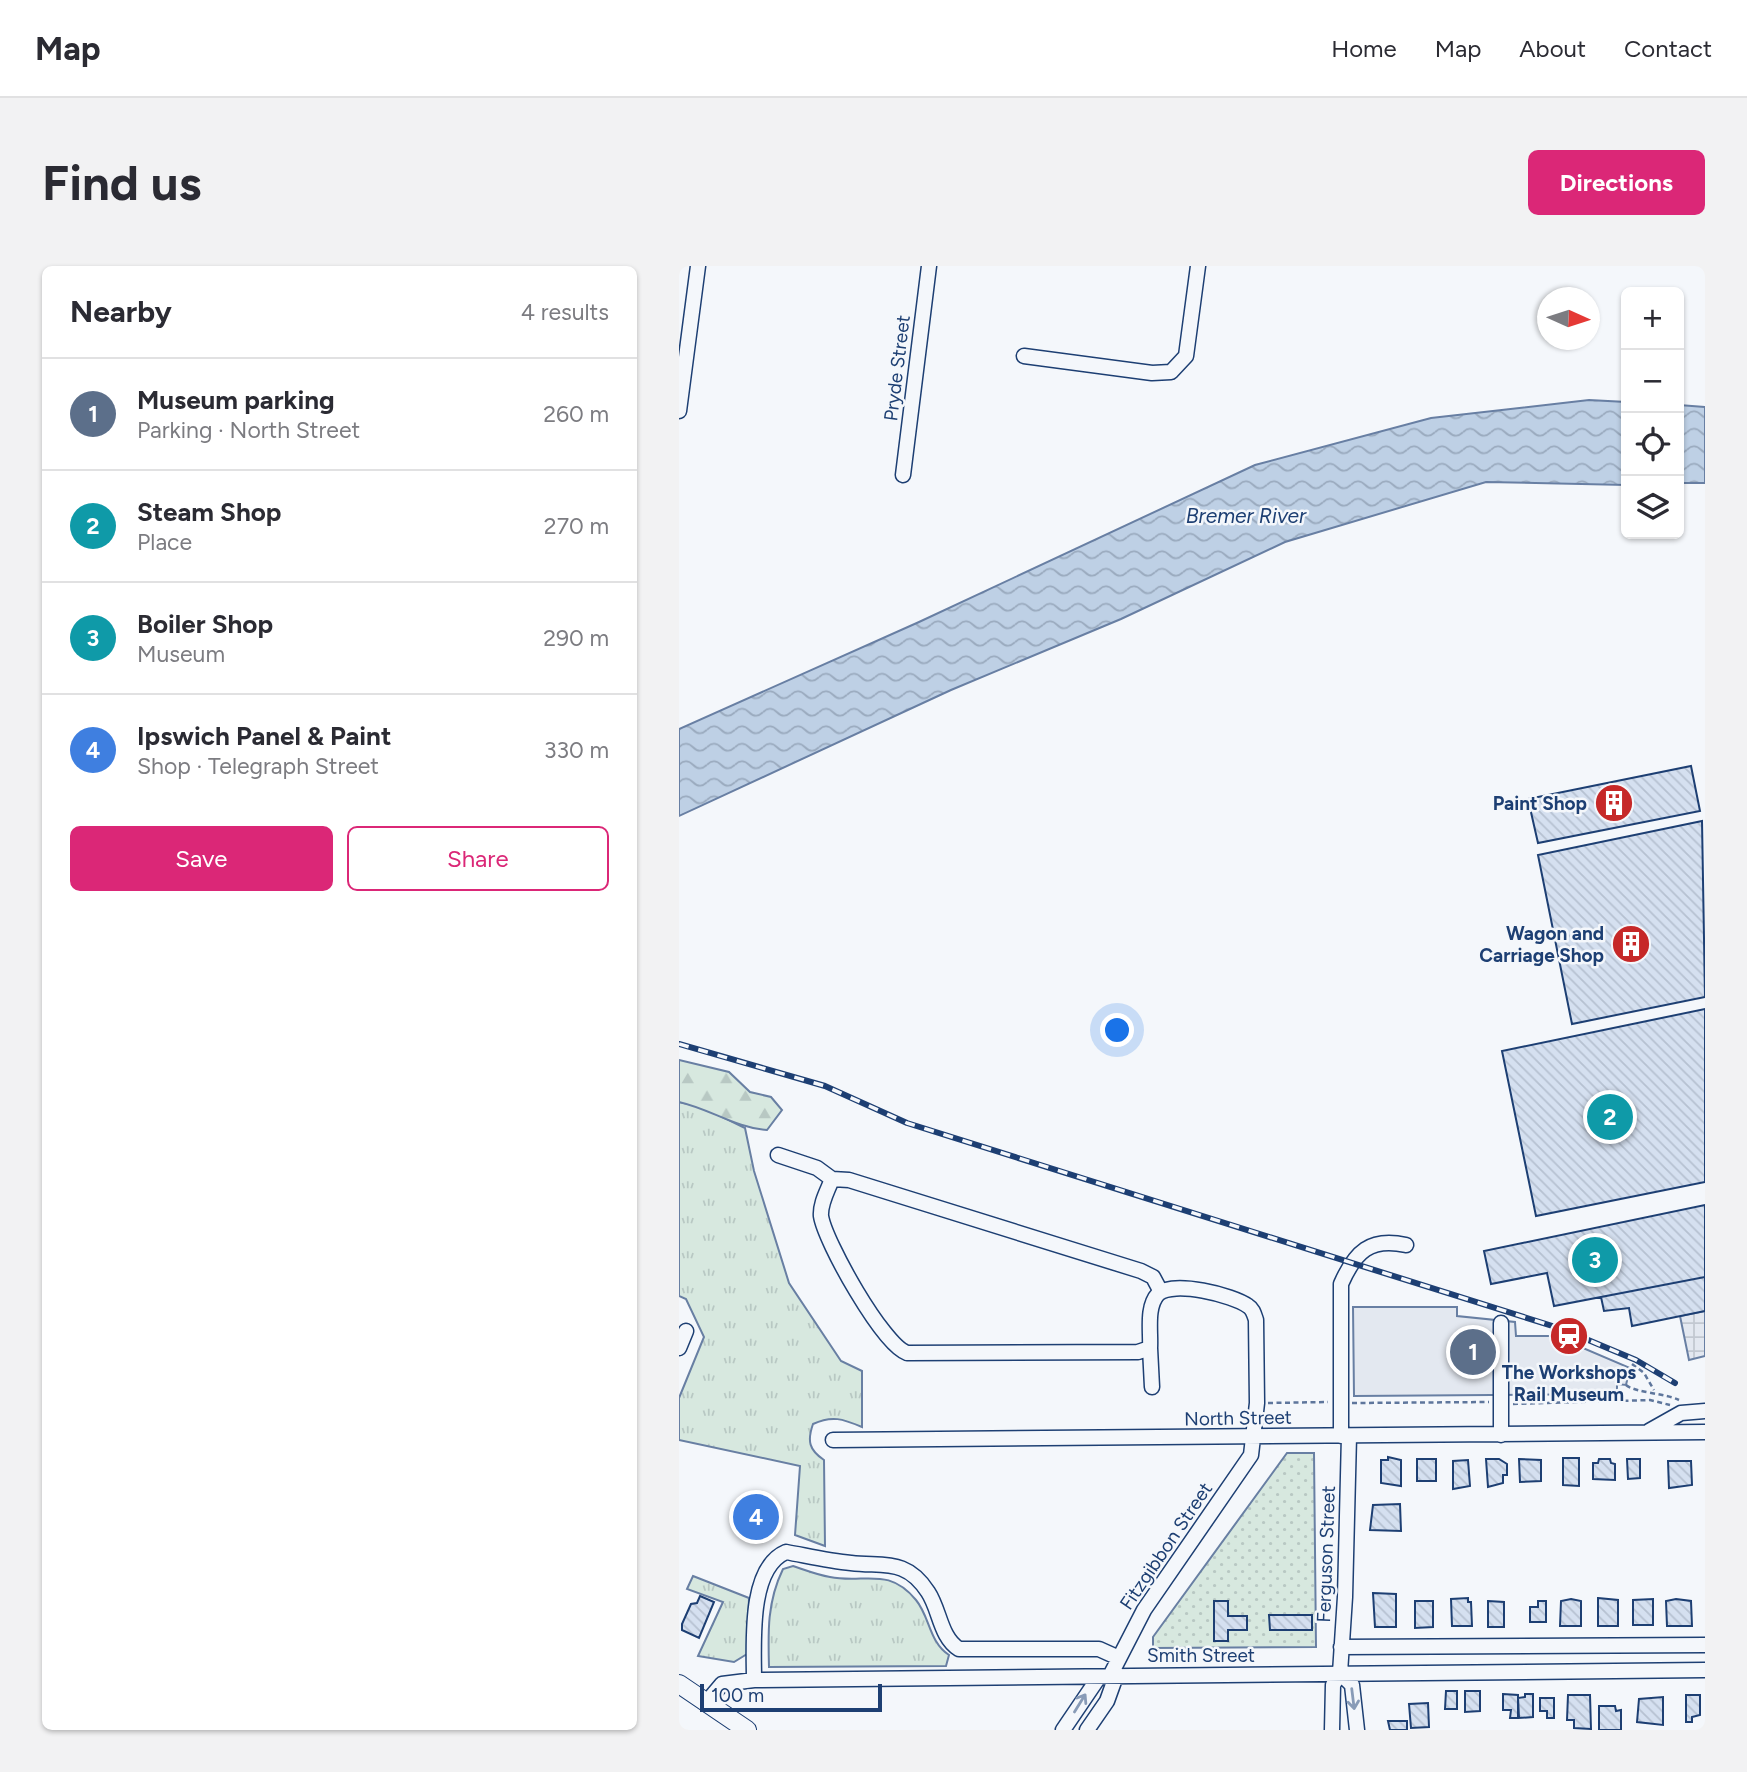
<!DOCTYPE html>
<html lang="en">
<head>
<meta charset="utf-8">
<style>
  :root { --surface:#fff; --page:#f2f2f3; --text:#2b2b33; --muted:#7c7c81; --line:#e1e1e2; --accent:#db2777 }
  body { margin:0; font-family:Figtree,sans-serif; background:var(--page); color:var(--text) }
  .controls { position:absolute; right:21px; top:21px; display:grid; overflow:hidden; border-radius:10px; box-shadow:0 2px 5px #0004 }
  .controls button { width:63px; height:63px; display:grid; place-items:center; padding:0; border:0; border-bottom:2px solid var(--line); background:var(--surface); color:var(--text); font:35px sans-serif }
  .compass { position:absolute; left:858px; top:21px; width:63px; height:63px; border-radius:50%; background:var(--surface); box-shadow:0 2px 5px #0004; rotate:93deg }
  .scale { position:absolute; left:21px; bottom:18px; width:182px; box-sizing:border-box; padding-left:7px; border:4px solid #1d3f73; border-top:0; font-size:19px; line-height:24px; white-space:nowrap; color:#1d3f73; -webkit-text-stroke:5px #f4f7fb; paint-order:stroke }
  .you { position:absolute; left:439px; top:765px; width:24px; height:24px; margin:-18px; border:5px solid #fff; border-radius:50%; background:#1a73e8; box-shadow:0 0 0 10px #1a73e833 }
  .badge { display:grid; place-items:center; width:46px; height:46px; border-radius:50%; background:var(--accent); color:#fff; font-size:23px; font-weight:700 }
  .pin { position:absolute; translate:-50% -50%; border:4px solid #fff; box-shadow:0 2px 7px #0006 }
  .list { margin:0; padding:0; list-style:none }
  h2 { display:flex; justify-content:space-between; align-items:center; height:91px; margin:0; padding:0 28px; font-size:30px }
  h2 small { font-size:23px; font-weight:400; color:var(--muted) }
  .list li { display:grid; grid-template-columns:46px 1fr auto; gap:21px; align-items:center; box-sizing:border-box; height:112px; padding:0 28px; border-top:2px solid var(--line) }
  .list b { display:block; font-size:26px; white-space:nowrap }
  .list p { margin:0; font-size:23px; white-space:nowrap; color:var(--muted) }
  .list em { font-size:23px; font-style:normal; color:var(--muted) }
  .actions { display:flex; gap:14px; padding:21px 28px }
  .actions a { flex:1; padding:16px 0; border:2px solid var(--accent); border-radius:10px; text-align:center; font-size:24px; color:var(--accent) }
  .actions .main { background:var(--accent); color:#fff }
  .icon { flex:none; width:38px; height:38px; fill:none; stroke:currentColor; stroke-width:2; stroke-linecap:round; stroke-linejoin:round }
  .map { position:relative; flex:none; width:1026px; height:1464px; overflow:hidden; border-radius:10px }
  header { display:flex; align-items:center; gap:42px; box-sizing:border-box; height:98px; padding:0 35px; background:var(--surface); border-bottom:2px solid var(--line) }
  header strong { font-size:33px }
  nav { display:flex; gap:38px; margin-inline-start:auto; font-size:24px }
  .intro { display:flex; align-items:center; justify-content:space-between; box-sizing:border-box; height:168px; padding:0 42px }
  h1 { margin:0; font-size:49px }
  .button { padding:18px 32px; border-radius:10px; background:var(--accent); color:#fff; font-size:24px; font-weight:700 }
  main { display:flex; gap:42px; padding:0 42px }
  aside { flex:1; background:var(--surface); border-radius:10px; box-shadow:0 2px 5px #0004 }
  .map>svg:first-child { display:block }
  .grass { fill:url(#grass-tufts); stroke:#687fa3; stroke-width:2 }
  .forest { fill:url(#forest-firs); stroke:#687fa3; stroke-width:2 }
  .park { fill:url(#park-dots); stroke:#687fa3; stroke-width:2 }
  .parking { fill:#e3e8f0; stroke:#687fa3; stroke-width:2 }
  .plaza { fill:url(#plaza-grid); stroke:#687fa3; stroke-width:2 }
  .water { fill:url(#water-waves); stroke:#687fa3; stroke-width:2 }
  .building { fill:url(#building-back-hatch); stroke:#1d3f73; stroke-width:2 }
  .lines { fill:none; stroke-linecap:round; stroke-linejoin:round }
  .minor-casing { stroke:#1d3f73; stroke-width:17 }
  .major-casing { stroke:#1d3f73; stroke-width:20 }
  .path { stroke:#5e769c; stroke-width:2.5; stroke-dasharray:5 3.5; stroke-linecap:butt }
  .minor { stroke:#f4f7fb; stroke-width:14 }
  .major { stroke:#f4f7fb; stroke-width:18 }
  .rail-casing { stroke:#1d3f73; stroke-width:6 }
  .rail { stroke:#f4f7fb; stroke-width:3.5; stroke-dasharray:10; stroke-linecap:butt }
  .oneway { stroke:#889bb7 }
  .labels { text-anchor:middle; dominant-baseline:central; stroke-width:5; stroke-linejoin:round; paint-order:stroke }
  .street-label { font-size:19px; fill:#1d3f73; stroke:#f4f7fb }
  .poi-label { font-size:19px; font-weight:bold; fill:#1d3f73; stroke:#f4f7fb; text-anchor:end }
  .water-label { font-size:21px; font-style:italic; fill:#1d3f73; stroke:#f4f7fb }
</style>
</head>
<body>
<header>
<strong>Map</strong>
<nav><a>Home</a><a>Map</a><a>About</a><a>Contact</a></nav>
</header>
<div class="intro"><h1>Find us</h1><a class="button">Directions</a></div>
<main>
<aside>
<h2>Nearby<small>4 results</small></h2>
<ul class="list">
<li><span class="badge" style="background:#5c6f8a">1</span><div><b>Museum parking</b><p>Parking · North Street</p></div><em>260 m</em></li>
<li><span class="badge" style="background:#0f9aa8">2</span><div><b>Steam Shop</b><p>Place</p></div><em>270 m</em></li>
<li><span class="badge" style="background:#0f9aa8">3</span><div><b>Boiler Shop</b><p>Museum</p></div><em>290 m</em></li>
<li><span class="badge" style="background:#3f7fe0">4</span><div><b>Ipswich Panel &amp; Paint</b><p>Shop · Telegraph Street</p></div><em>330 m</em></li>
</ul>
<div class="actions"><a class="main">Save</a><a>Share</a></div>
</aside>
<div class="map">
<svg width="1026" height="1464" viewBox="0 0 1026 1464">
  <defs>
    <pattern id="grass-tufts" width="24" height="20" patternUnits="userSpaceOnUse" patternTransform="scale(1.75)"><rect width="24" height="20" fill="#d7e8df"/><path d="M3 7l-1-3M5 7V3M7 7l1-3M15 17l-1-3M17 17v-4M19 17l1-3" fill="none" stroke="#b8c8c3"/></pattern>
    <pattern id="forest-firs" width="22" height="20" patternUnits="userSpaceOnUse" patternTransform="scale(1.75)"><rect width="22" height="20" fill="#d7e8df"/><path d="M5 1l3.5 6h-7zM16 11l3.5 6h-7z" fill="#b8c8c3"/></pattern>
    <pattern id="park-dots" width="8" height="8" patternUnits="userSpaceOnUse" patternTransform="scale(1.75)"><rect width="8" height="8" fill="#d7e8df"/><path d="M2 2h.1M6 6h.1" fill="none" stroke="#b8c8c3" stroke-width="1.8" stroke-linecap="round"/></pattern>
    <pattern id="plaza-grid" width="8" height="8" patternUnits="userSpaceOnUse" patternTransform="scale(1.75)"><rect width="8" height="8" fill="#e3e8f0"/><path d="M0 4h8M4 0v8" fill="none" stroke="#c2c8d1"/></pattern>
    <pattern id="water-waves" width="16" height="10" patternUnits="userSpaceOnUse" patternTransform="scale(1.75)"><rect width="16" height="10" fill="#bed0e5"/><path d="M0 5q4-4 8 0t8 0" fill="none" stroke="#9aaabe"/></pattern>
    <pattern id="building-back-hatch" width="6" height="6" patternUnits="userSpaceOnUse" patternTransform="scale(1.75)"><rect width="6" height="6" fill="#d5e0f0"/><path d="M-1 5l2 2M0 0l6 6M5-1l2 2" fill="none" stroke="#b6c1d1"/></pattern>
  </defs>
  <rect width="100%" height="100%" fill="#f4f7fb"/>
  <!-- grass -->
  <path class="grass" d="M0,836l23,5 43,21 9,43 35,112 52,78 21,10v56c-19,-8 -30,-12 -49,-3 -6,17 -4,26 11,36l1,86 -30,-11 5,-69 -121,-26v-42l25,-61 -18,-38 -7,-3z
    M114,1300c12,4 25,9 37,11 34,7 58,-11 86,23 14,17 13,42 33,55l-3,11 -177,1c-1,-35 -2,-65 14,-98z
    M14,1310l56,22 -2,56 -13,8 -36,-6 25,-54 -36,-13z"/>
  <!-- forest -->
  <path class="forest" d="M0,794l50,12 21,20 21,5 11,13 -15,20c-31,-2 -57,-21 -88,-28z"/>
  <!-- park -->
  <path class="park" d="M608,1187h27l2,194 -163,1v-11z"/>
  <!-- parking -->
  <path class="parking" d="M674,1041h104v9l58,6 1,14h39l75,32 -4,17 -9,-1v10l-263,2z"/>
  <!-- plaza -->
  <path class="plaza" d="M1026,1045v45l-16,4 -9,-44z"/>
  <!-- water -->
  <path class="water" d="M910,134l37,2v83l-140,-3 -201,60 -164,77 -170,71 -272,126v-87l240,-107 336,-157 176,-47z
    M1000,139l26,2v76h-26z"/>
  <!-- building -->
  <path class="building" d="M1012,500l9,45 -162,32 -10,-44z
    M1023,555l3,176 -133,27 -34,-169z
    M1026,743v173l-169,34 -34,-165z
    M1026,939v72l-151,29 -7,-33 -56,11 -7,-33z
    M1026,1011v34l-73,15 -3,-18 -25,3 -3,-14z
    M709,1191l13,3v26l-20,-3v-23h7z
    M884,1192h16v28l-16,-1z
    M738,1193h19v22h-19z
    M807,1193h13l8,5v11h-4v8l-15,4z
    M840,1193l22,1v21l-21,1z
    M920,1193h11l1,4 4,1v16l-22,-1v-16h5z
    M948,1193h13v19l-12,1z
    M789,1194l2,26 -17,3v-28z
    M989,1195h23l1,24 -23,3z
    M721,1238l1,27 -31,-1 3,-25z
    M694,1327l23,1v33h-21z
    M21,1330l14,6 -15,36 -17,-8v-6l9,-20 6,-1z
    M789,1332v4h3l1,24h-20l-1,-27z
    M919,1332l20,2v26h-20z
    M892,1333l10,2v25h-21l1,-25z
    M974,1333v26h-20v-25z
    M997,1333l15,2 1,25h-25l-1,-25z
    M535,1335h14v15h19v14h-19v11h-14z
    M736,1335h18v26l-18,1z
    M809,1335l16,1v25h-16z
    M859,1335h8v21h-16v-15h8z
    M590,1349h43v15h-42z
    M767,1425h11v18h-12z
    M786,1425h15v20l-15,1z
    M824,1428l15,1v23h-8l1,-8h-8z
    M846,1428h8v23l-14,1 -1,-20 7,-1z
    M889,1429h22l1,34 -17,-1v-8h-7z
    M1007,1429h14v20l-8,2v5h-6z
    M984,1431v28l-26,-3 2,-23z
    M861,1432h14v20h-7v-7h-7z
    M749,1437l1,24 -18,1 -2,-24z
    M920,1440h16l1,5 5,-1v20h-22z
    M709,1455h19v9h-17z"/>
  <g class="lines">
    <!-- minor casing -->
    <g class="minor-casing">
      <path id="minor" d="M345,90l128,17 19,-1 15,-16 12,-90
        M0,145l19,-145
        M224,209l26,-209
        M99,889l39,13 15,11
        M822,1057v112
        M0,1082l7,-17
        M471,1082l2,39
        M970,1165l32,-18 24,-2
        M662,1170v-152c14,-32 29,-47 65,-39
        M154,1174l872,-8
        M662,1381l364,-2
        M661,1407l12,12 5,45
        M431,1410l34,-66 107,-155 6,-52 -1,-83c-2,-6 -3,-11 -8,-14 -15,-11 -75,-26 -90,-12 -12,13 -7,38 -8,54l-12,4 -231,1c-24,-8 -82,-111 -86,-137 -1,-13 7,-26 11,-37l17,1 292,91 12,6 8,15
        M75,1414c0,-35 -6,-112 32,-128 22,4 43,9 65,11 33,4 55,-5 77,29 12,18 12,45 31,57h140l20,9
        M27,1437l16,-19 32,-4 951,-10
        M384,1464l36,-53
        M408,1464l20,-29 9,-25
        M653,1464l1,-45 7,-12 5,-76 4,-161"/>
    </g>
    <!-- major casing -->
    <g class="major-casing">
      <path id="major" d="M0,1418l68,46"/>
    </g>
    <!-- path -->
    <path class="path" d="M953,1098l12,9 10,17
      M947,1119c10,8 38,8 53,15
      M589,1137l60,-1
      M673,1137l137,-1
      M834,1138l137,-4 20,5"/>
    <!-- minor -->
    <use href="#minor" class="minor"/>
    <!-- major -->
    <use href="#major" class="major"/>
    <!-- rail casing -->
    <g class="rail-casing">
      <path id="rail" d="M0,778l146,42 82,37 655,206 74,31 39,23"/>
    </g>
    <!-- rail -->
    <use href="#rail" class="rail"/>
  </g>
  <!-- one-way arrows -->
  <defs><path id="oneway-shaft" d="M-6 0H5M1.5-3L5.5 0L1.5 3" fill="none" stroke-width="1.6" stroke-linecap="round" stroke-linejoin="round" transform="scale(1.75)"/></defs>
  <g class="oneway">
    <use href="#oneway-shaft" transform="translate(674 1433) rotate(83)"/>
    <use href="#oneway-shaft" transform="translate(401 1437) rotate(-58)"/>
  </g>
  <!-- icons -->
  <defs>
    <g id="building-disc" transform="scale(2.0125)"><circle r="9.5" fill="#c62828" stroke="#f4f7fb"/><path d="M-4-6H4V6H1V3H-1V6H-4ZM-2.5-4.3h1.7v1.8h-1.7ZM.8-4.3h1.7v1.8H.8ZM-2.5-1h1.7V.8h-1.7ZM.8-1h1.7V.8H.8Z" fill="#fff"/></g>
    <g id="station-disc" transform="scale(2.0125)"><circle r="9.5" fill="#c62828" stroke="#f4f7fb"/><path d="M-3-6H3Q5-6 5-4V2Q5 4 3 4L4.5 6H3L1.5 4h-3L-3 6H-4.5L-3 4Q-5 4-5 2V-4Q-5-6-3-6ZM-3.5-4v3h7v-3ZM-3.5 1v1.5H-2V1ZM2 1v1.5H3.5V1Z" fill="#fff"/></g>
  </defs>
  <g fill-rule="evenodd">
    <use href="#building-disc" x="935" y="537"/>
    <use href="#building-disc" x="952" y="678"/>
    <use href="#station-disc" x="890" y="1070"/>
  </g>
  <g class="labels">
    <!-- street labels -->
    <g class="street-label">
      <text transform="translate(218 102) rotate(-83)">Pryde Street</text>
      <text transform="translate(559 1152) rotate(-1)">North Street</text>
      <text transform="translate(487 1280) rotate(-56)">Fitzgibbon Street</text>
      <text transform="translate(647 1288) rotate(-88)">Ferguson Street</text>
      <text x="522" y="1389">Smith Street</text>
    </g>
    <!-- poi labels -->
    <g class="poi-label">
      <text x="908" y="537">Paint Shop</text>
      <text x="925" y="667">Wagon and<tspan x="925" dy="22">Carriage Shop</tspan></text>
      <text x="890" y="1106" text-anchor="middle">The Workshops<tspan x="890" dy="22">Rail Museum</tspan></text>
    </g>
    <!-- water labels -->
    <g class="water-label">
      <text x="567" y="249">Bremer River</text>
    </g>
  </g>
</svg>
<div class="controls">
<button>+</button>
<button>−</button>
<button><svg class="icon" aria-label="locate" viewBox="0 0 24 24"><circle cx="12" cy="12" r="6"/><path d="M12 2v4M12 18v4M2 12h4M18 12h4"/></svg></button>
<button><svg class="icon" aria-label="layers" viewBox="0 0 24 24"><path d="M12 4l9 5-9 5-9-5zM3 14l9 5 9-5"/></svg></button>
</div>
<svg class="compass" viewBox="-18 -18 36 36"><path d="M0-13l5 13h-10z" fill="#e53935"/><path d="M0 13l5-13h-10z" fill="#7c7c81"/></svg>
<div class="scale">100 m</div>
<div class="you"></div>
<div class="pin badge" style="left:794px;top:1086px;background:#5c6f8a">1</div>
<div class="pin badge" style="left:931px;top:851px;background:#0f9aa8">2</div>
<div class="pin badge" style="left:916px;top:994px;background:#0f9aa8">3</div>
<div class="pin badge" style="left:77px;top:1251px;background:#3f7fe0">4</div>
</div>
</main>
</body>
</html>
